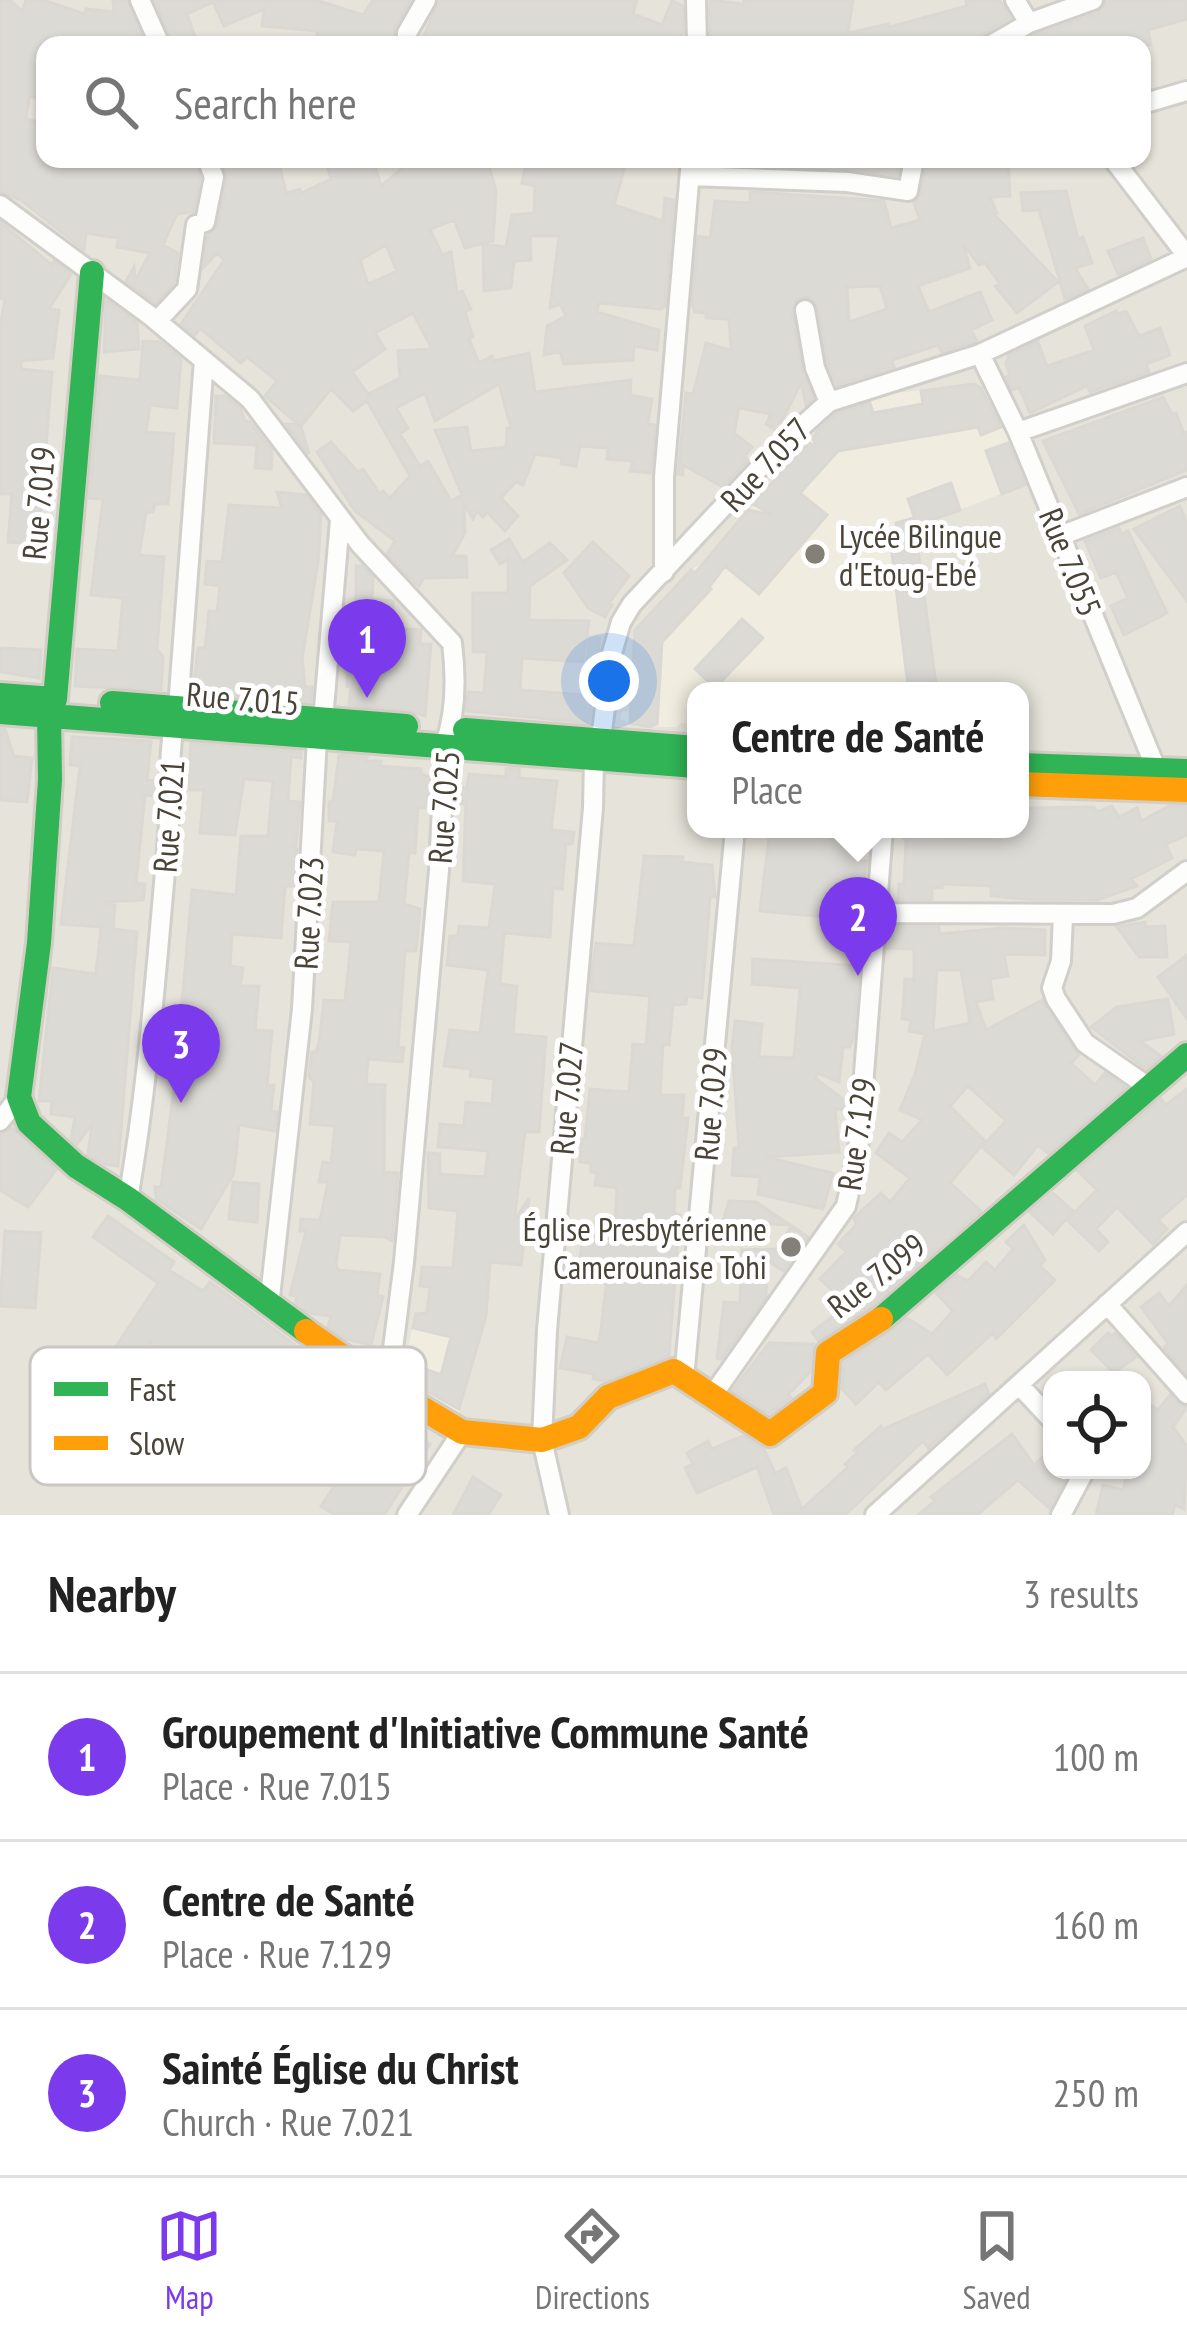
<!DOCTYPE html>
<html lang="en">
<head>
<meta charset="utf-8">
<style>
  :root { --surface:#fff; --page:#f2f2f2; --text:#222; --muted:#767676; --line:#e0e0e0; --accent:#7c3aed }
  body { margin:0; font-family:"PT Sans Narrow",sans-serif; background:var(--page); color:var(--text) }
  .controls { position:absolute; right:36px; bottom:36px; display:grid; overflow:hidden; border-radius:24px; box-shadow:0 3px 9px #0004 }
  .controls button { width:108px; height:108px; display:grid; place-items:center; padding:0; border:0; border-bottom:3px solid var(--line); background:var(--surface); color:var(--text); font:60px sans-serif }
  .you { position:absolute; left:609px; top:681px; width:42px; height:42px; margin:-30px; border:9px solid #fff; border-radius:50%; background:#1a73e8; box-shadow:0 0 0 18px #1a73e833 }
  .badge { display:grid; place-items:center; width:78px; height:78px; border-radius:50%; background:var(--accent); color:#fff; font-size:39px; font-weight:700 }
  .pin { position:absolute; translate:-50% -99px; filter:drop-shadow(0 3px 6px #0008) }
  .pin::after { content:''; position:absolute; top:63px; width:42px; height:36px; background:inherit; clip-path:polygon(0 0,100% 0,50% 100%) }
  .popup { position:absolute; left:687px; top:682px; width:342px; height:156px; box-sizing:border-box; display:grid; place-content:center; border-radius:24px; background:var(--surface); filter:drop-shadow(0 3px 9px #0005); font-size:39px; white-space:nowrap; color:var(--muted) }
  .popup b { font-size:45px; color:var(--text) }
  .popup::after { content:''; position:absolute; left:50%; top:100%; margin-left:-24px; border:24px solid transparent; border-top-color:var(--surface) }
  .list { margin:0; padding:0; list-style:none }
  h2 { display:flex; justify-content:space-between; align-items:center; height:156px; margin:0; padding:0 48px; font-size:51px }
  h2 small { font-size:39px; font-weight:400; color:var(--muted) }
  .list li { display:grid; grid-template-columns:78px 1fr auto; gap:36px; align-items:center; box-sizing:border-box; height:168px; padding:0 48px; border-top:3px solid var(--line) }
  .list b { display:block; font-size:45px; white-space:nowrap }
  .list p { margin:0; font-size:39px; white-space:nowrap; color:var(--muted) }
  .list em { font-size:39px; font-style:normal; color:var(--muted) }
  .icon { flex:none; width:66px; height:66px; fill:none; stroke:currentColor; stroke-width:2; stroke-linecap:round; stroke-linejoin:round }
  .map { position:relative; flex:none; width:1187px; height:1515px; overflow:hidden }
  .search { position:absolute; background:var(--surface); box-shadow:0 3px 9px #0004; left:36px; right:36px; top:36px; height:132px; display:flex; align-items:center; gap:30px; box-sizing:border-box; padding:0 42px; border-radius:24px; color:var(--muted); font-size:45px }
  .sheet { height:660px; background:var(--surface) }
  nav { display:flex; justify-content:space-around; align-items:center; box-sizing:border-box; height:168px; border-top:3px solid var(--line); background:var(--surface); font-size:33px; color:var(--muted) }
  nav a { display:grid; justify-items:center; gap:6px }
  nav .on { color:var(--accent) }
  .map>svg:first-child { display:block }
  .residential { fill:#e6e3da; fill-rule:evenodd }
  .education { fill:#f0ecdf }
  .building { fill:#dcdad5; stroke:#dbd8d3; stroke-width:3; fill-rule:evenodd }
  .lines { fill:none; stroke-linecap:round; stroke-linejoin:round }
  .street-casing { stroke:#d0cfca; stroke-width:24 }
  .fast-casing { stroke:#d2cec4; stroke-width:30 }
  .slow-casing { stroke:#d2cec4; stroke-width:30 }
  .street { stroke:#fdfdfc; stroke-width:18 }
  .fast { stroke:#30b455; stroke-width:24 }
  .slow { stroke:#ff9f0a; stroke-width:24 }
  .poi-dot { fill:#858077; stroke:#fff; stroke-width:4.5 }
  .labels { text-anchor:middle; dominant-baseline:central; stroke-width:10; stroke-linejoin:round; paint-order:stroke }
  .street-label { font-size:33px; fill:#4a4338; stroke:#fff }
  .poi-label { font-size:33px; fill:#4a4338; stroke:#fff; text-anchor:start }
  .key { fill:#fff; stroke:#c9c7c3; stroke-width:3 }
  .key-label { font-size:33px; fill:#4a4338 }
</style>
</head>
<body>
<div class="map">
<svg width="1187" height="1515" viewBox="0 0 1187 1515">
  <rect width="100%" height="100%" fill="#f2f1ed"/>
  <!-- residential -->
  <path class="residential" d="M0,0h1187v1515h-1187zM45,45h1097v114h-1097zM696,691h324v138h-324zM1052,1380h90v90h-90z"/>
  <!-- education -->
  <path class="education" d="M974,384l20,9 33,91 -110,42 20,165h-241v35l-15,-3 -5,4h-37l-19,-8 2,-7 9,-2 4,-78 56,-62 14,-9 115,-131 -2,-5 51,-29z
    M423,1313l61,10 -26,93 -58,-36 16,-66z"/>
  <!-- building -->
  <path class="building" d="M0,0h10l12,11 4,-11h17l42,14 1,-5 28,3 -1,-12h14l18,45h-100v53l-16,-1 -3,22 19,5v35h149l6,19 -7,34 -16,2 -14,31 15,8 -4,30 -18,20 -30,-22 8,-14 1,14 15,-28 -33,-6 1,-9 -32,-5 -2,17 -63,-50 -21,-8z
    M155,0h161l47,15 10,-15h37l-15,27 -2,18 -76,-1v-13l-55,-5 2,-17 -40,17 -11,-24 -26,12 11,31h-25z
    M439,0h198l-4,14 29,11 10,-24 11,5v26l-5,13 -22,-5 -2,5h-234z
    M710,0l33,4 1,-4h109l-5,33 40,-9 1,3 78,-21 -1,-6h33l11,18 -27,16 -5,11h-247v-4l-21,-2z
    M1187,0v19l-39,11 3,15h-112l-4,-10 63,-22 8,-12z
    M221,159h57l8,34 14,-4 1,4 30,-14 -6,-20h48l8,27 25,-21 -3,-6h84l9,32 -3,50 -28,7 -11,-28 -24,9 12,26 9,-3 6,41 5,-2 9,18 -6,3 8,25 -4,2 10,24 13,-7 2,5 35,-8 6,39 96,-12 -1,15 22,4 -4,25 7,1 -4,48 -21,-2 3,-10 -26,-2 1,-11 -28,-2 -4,20 -15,-2 1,-6 -27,-4 -12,31 -7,-3 -15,16 17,18 -13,15 -18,-19 -4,5 -6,-6 -4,8 -9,-15 1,29 -13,23h14l1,21 -43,1 -5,8 -5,-4 -27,-28 8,-13 -40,-30 -38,-59 14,-10 27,30 5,-3 17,25 3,-3 7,7 20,-22 -43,-75 -14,10 -22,-22 -30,37 8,28 -23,-30 13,1 -34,-29 12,-15 -30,-24 -6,6 -41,-35 -5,7 -14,-11 43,-64 -7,-7 -13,14 4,-32 10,-10 9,-45zM386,245l11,26 -29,13 -8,-24zM413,313l19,36 -34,2 2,27 -32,16 -16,-22 33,-23 -10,-16zM499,384l12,44h-4l-1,19 -35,4 -4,-24 -32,3 27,65 -11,6 -23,-40 -8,5 -20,-32 8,-6 -12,-20 29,-15 10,28z
    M527,159h100l-13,46 49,16 2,-23 9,2 -9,106 -4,3 -62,-6 -2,9 62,18 -2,20 -23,-4 -1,14 -69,4 -4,-12 -16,3 3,-29 19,-10 -6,-12 -10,4 9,-72h-29l1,24 -17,1 -3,27 -27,3 -1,-47 23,3 6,-32 22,-2 1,-27 -13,-3z
    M760,159h140l-3,17 -49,-7 -89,-4z
    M927,159h81l2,37 -20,1 7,16h-4l65,69 -41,31 -22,-27 5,-2 -15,-21 -6,2 -16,-21 7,24 -52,18 11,26 51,-20 12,28 -21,10 6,11 -35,11 -4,-7 -46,15 2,7 -57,18 -9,-21 -10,-57 -9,-10 -12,2 -5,13 10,58 11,28 -7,7 -5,-22 -24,48 -11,-7 5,-10 -32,-6 -5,25 18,14 -8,10 4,3 -25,27 -40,-22v10l-5,-1 8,-81 7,1 13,-51 25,7 -2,-31 -23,-1v-5l-11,-1 -3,-7 6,-69 12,2 5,-37 35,2v-11h6l128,9 7,27 29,-8 -6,-17 7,-9zM880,286l7,23 -38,13 -2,-35z
    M1066,191l12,48 5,-2 9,26 -17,5 13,21 -23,10 -26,-89 -16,1 -2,-18z
    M0,222l52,43 2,-4 17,13 -22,35 10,1 -6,48 -32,3v8l31,3 -14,172 -30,-2 4,-48h-12v-167l5,-28 -5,-1z
    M1143,238l8,21 -33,15 -10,-23z
    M106,300l31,23 2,26 -35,3z
    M1116,311l2,3 8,-3 13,25 21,-8 10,27 -24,9 3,8 -59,20 -3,-6 -57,27 -11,-26 -7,3 -6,-13 4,-1 -4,-13 3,-8 29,-13 9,24 47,-16 -9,-24z
    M143,341l17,1 21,17 -4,49 -27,-3 -4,27 28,2 -6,70h-13l-2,8 -7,1 -7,42 25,2 -7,92 6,8 -2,33 -86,-4 2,-37 41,2 5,-53 -32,-3 12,-96 -14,-1 11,-122 40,4z
    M974,384l7,4 20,39 -20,8 -3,-8 -140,24 -38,42 27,22 -68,79 -34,-28 -16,21 2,2 -49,53 -5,82 -8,3 -19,-4 5,-93 56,-60 4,3 53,-63 24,5 -19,-11 56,-61 7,4 -3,-9 7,-10 16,-14 34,-11 3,10 50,-9 -2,-13z
    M216,396h9l15,12 5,13 5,1 22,29 -1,18 -16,-1 2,-23 -43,-2z
    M1163,397l9,17 4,-1 8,21 3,-2v38l-108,44 -36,-73z
    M1008,443l17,42 -23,9 -16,-43z
    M951,483l9,27 -43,15 -9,-26z
    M277,492l29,3 15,20 -3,47 -16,97 3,28h7l-1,15 -118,-9 5,-45h7l4,-37 8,1 3,-26 -15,-2 2,-23 15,1 7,-57 53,3z
    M1180,506l7,18v77l-53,-72z
    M914,518l20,152 3,21h-28l-3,-21 -16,-133 8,-1 -2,-13z
    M1119,528l2,6 7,-3 39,82 -43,22 -13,-29 17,-8 -12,-26 -15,6 -16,-37z
    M509,539l14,23 27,-19 17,17 -37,26 -1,34 60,1 -6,41 -61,-4 -2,32 63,5 7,-58 10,1 -11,85 -123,-12 2,-19 16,1 3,-41h-14v-59h35v-34l-8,5 -9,-14z
    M593,542l36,34 -20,27 3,2 -7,12 -17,-9 -24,-35z
    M356,566h6l11,12 -1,21 21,2v27l28,2 -1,14h11l-6,72 -18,-6 -58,-5 2,-20 -4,1v-19l2,-43 7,1z
    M742,619l21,19 -48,50 -20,-19z
    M0,648l41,2 -2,28 -38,-6z
    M0,729h5l9,27 18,2 -5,44 -27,-2z
    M72,737l79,4 -4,39 9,1 -1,15 -10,-1 -9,88 9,1 -2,16 -39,2 11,3 -2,24 24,3 -19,234 -14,-2 -16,-10 4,-30 -15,20 -6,-5 4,-22 -24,-3 1,-13h-13l14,-133 43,6 5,-47 -40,-3 19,-158 -10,-1z
    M191,743l110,9v6l-10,-1 -3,44 12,1 -4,44 -5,-1 6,4 -3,37h-9l-4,52 -49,-4 -2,32 13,2 -3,18h19l-4,44 17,1 -5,55 7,-1 -3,26 6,1 -2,19 -36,-6 -5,48 -33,56 -45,-30 -1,-12h6l14,-105 17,-192 44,5 5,-59h27l5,-55 -29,-2 -9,56 -35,-2 4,-43h-17z
    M339,755l28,2 -1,4h15l-1,5 41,3v5l9,3 -2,31h-10l-3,45 -6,-1 -5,52 16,5 -4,42h-11l-7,96 6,1 -2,14 -34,-3 -2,25 19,1 -1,87 14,1 -6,68 -7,-4 -45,-2 -4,29 2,6 42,4 -3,21 6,2 -12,48 -25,-6 -18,-12 3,-11 -23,-3 -13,-9 2,-8 -7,-1 16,-64h-6l1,-12 19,1 8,-38h-9l4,-20 8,1 4,-37 -25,-2 4,-41 -5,-7 3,-24h4l3,-9 5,-43 21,1 6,-59 -22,-1 4,-39h46l5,-51 -28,-2 -1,6 -22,-3 4,-31h-8v-19l4,-1z
    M506,768l13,1v9l38,3 -6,49 23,2 -2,12h-6l-4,45 -9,-1 -3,49 -46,-4 -4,51 17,2 -4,48 33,3 -7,95h-14l-11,89 15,-23 -8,67 -31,-3 -4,54 -27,93 -56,-31 3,-16 35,13 10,-38 -38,-9 3,-14 11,-1 3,-26 -10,-1 2,-19 31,1 5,-57 -29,-3 -1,-55 12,1v20l45,3 3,-26 -50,-4 2,-23 24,2 2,-24 26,2 2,-25 -24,-3 1,-7 -27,-3 6,-36 30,3 8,-63 -41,-5 3,-29h8l1,-10 30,2 6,-44 -32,-3 3,-77 -10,-1 2,-16 9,1 2,-14 37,3z
    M1112,806l7,11 18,-9 4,13 28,-15h18v29l-21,9 6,14 -41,21 6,7 -40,14h-61l-45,-4v-10l-49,-2v4h-10v12h-34l1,-16h5l2,-43 -10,-12h50v9l53,2 1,-11h20v-21l74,-1 3,5z
    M770,829h87l-1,32h11l-9,59 -98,-9z
    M644,856l39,1 -1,5 30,3 3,32h-5l-8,101 -15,-2 -1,8 -13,1 -4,40 -6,-1 -3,51h24l-2,23h6l-8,70h-5l-1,25 6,2 -11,140 -65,26 -11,-2 1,-5 -34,-6 7,-31 31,6 3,-13 6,-52 -29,-3 5,-41 31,2 3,-48 -22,-3 2,-12 -6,-1v-9l-11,-1 2,-23h3l5,-50 39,3 4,-48 13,1 4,-49 -59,-5 1,-21 4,-27 38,3z
    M1145,922v5l20,-1 2,31h-28l-22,-30z
    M889,927h50v7l64,-6 42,2v25l-41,-1 4,22 -18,3 3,20 -17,3 10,28 56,-30 37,55 -8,8 24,22 10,-12 20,14 -77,66 -10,-8 -24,30 -32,-28 24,-26 -38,-35 -18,20 35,35 -35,42 31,28 -115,99 -48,30 -6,-8 36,-27 -28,-26 26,-27 -8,-8 18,-19 -2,-7 27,-25 9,9 20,-24 -34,-25 13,-20 13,9 20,-22 -22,-10 15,-36 10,-40 -16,-3 2,-11 -9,-1 3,-40 9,1v-31l-27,-1zM937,970h24l9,53 -37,8z
    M1187,955v64l-29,-42z
    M753,959l106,7 -6,72 -3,9h-7l-4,35 -21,-9 -3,5 33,25v7l-13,-1 4,43 -73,5 67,16 -10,36 -65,-15 2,-17 -28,-2 2,-27h5l-7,-101 3,-26 27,3 -3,33 35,1 6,-70 -48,-4z
    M1168,999l6,35 -34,7 21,15 -15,13 -55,-42 26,-20z
    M1187,1089v106l-29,25 9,9 -14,15 -36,-37 -21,22 12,13 -9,9 -32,-31 30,-30 -19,-19 83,-72 5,6z
    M12,1128l44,42 -28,37 -28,-17v-56z
    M233,1182l26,2 -2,38 -28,-3z
    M1053,1193l20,18 -20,23 -23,-22z
    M729,1201l27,1 34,23 -36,-2 -1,12 -26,-1 -3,-16z
    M108,1216l66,46 -5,8 34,21 7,-9 84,62 -50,70 -32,-23 3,-3 -66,-46 -16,23 -20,-14 45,-68 -65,-46z
    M1024,1225l21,35 -5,6 15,14 -59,59 -3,-6 -46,42 -19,-21 -42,36 -7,-8 -23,22 -14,-15 2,-26 63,-45 25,16 21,-23 -17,-18 21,-18 11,6 18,-19 9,8 18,-21 -7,-7z
    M792,1226l16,11 -25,34 -16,-11 -1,37 -45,62 -4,-1 7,-56 16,1 2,-53 34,-1z
    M5,1231l36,2 -6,75 -35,-2z
    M1187,1285v89l-23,-26 4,-5 -27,-36 18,-14 10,13z
    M1108,1333l4,3 3,-3 21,24 -22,16 -23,-23z
    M769,1343l45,1 -4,28 -22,23 3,2 -22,17 -36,-24z
    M985,1384l4,10 -61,54 -5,-7 -78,74h-71l-17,-48 -60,26 -12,-25 8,-4 -6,-11 21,-12 4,8 31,-13 21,13 11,24 11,-5 16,41 46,-42 -3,-3 12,-11 -3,-3 27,-24 2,3z
    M64,1386l30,28 18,-15 43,53 -31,29 -19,-26 3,-3 -30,-33 -9,9 -24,-22z
    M341,1387l89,57 -46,71h-49l-14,-9 35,-53 -16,-10 7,-9 -26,-19z
    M1170,1395l17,12 -14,20 14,19 -3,63 -9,-4 -3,10h-76l7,-30 20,5 5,-20h14v-71l16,11z
    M272,1413l31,20 -10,15 -5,-3 -15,24 -26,-18z
    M1012,1434l22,31 18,-17v22h18l-21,38 -31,-28 -41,35h-59l17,-14 -4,-4z
    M473,1477l28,18 -13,20h-35z"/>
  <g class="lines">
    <!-- street casing -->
    <g class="street-casing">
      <path id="street" d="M140,0l20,45
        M696,0l1,45
        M1015,0l14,23
        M406,45l1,-12 19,-33
        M991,45l38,-22 64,-23
        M1142,104l45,-13
        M1113,159l74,97
        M691,176l156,6 61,9 6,-32
        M0,205l152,112 98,82 110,145 92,99c4,32 4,70 -7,101l-6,126 -35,392 -16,126
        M805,310l10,58 14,34
        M157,321l30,-32 9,-64 9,-3 9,-45 -7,-18
        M980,354l38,78 139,339
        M1018,432l169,-59
        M1060,536l127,-49
        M664,572v-95l27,-318
        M879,913l234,1 24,-6 50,-37
        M1063,916l-2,45 -9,27 4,11 29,44 62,43
        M0,1121l19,-24
        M128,1199c21,-120 29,-241 40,-361 4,-42 -2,-90 10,-130l26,-348
        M1107,1304l80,90
        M269,1306l33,-297 15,-271 6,-18 17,-200
        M684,1378l51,-549
        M1021,1387l31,33
        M712,1396l134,-190 12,-55 25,-322
        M407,1515l55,-83
        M559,1515l-17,-75 5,-110 46,-522 1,-51 7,-18 11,-86 9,-31 11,-18 149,-159 48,-43 151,-48 207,-97
        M875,1515l312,-283
        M1061,1515l24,-45"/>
    </g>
    <!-- fast casing -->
    <g class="fast-casing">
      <path id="fast" d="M92,273l-37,426 -6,16 1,65 -11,163 -20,154 10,26 47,43 52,33 178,132
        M0,695l54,4
        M112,703l294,23
        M0,712l696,54
        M465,730l231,18
        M1020,765l167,6
        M881,1319l306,-264"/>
    </g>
    <!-- slow casing -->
    <g class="slow-casing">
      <path id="slow" d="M1020,784l167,6
        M306,1331l82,57 74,44 80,8 37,-13 29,-30 66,-26 96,63 55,-41 3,-40 53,-34"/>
    </g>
    <!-- street -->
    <use href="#street" class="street"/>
    <!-- fast -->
    <use href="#fast" class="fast"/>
    <!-- slow -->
    <use href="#slow" class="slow"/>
  </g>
  <!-- markers -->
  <g class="poi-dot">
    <circle cx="815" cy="554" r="12"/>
    <circle cx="791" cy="1247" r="12"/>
  </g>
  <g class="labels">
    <!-- street labels -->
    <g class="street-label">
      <text transform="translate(765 464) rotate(-47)">Rue 7.057</text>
      <text transform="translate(38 503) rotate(-85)">Rue 7.019</text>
      <text transform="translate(1071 562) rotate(68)">Rue 7.055</text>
      <text transform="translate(243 698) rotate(5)">Rue 7.015</text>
      <text transform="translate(443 807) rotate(-86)">Rue 7.025</text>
      <text transform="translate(168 816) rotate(-86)">Rue 7.021</text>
      <text transform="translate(308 913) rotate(-87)">Rue 7.023</text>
      <text transform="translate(566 1098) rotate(-85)">Rue 7.027</text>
      <text transform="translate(710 1104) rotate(-85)">Rue 7.029</text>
      <text transform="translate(856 1134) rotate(-82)">Rue 7.129</text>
      <text transform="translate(876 1275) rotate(-38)">Rue 7.099</text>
    </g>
    <!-- poi labels -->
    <g class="poi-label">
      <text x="839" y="535">Lycée Bilingue<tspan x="839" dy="38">d'Etoug-Ebé</tspan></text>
      <text x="767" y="1228" text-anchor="end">Église Presbytérienne<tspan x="767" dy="38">Camerounaise Tohi</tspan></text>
    </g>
  </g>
  <!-- legend -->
  <rect x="30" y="1347" width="396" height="138" rx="18" class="key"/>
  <rect x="54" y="1382" width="54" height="14" fill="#30b455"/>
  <rect x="54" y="1436" width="54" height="14" fill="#ff9f0a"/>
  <g class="key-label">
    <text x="129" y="1401">Fast</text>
    <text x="129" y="1455">Slow</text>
  </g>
</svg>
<div class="controls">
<button><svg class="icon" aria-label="locate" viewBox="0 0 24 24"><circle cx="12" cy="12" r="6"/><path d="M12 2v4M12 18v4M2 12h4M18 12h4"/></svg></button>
</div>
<div class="you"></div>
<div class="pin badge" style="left:367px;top:698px">1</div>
<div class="pin badge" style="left:858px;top:976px">2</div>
<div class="popup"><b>Centre de Santé</b>Place</div>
<div class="pin badge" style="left:181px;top:1103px">3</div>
<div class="search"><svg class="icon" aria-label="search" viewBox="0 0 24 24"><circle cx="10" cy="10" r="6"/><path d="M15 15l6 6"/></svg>Search here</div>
</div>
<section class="sheet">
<h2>Nearby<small>3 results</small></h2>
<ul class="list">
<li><span class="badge">1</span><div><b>Groupement d'Initiative Commune Santé</b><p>Place · Rue 7.015</p></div><em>100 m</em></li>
<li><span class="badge">2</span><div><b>Centre de Santé</b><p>Place · Rue 7.129</p></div><em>160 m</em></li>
<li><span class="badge">3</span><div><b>Sainté Église du Christ</b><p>Church · Rue 7.021</p></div><em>250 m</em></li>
</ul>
</section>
<nav>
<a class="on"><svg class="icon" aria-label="map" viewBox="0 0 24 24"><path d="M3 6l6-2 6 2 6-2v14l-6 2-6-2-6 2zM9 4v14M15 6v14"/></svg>Map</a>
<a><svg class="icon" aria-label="directions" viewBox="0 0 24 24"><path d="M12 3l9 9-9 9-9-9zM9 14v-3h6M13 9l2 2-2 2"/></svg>Directions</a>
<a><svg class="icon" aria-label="saved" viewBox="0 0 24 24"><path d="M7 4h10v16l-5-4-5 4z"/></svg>Saved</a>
</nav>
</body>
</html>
